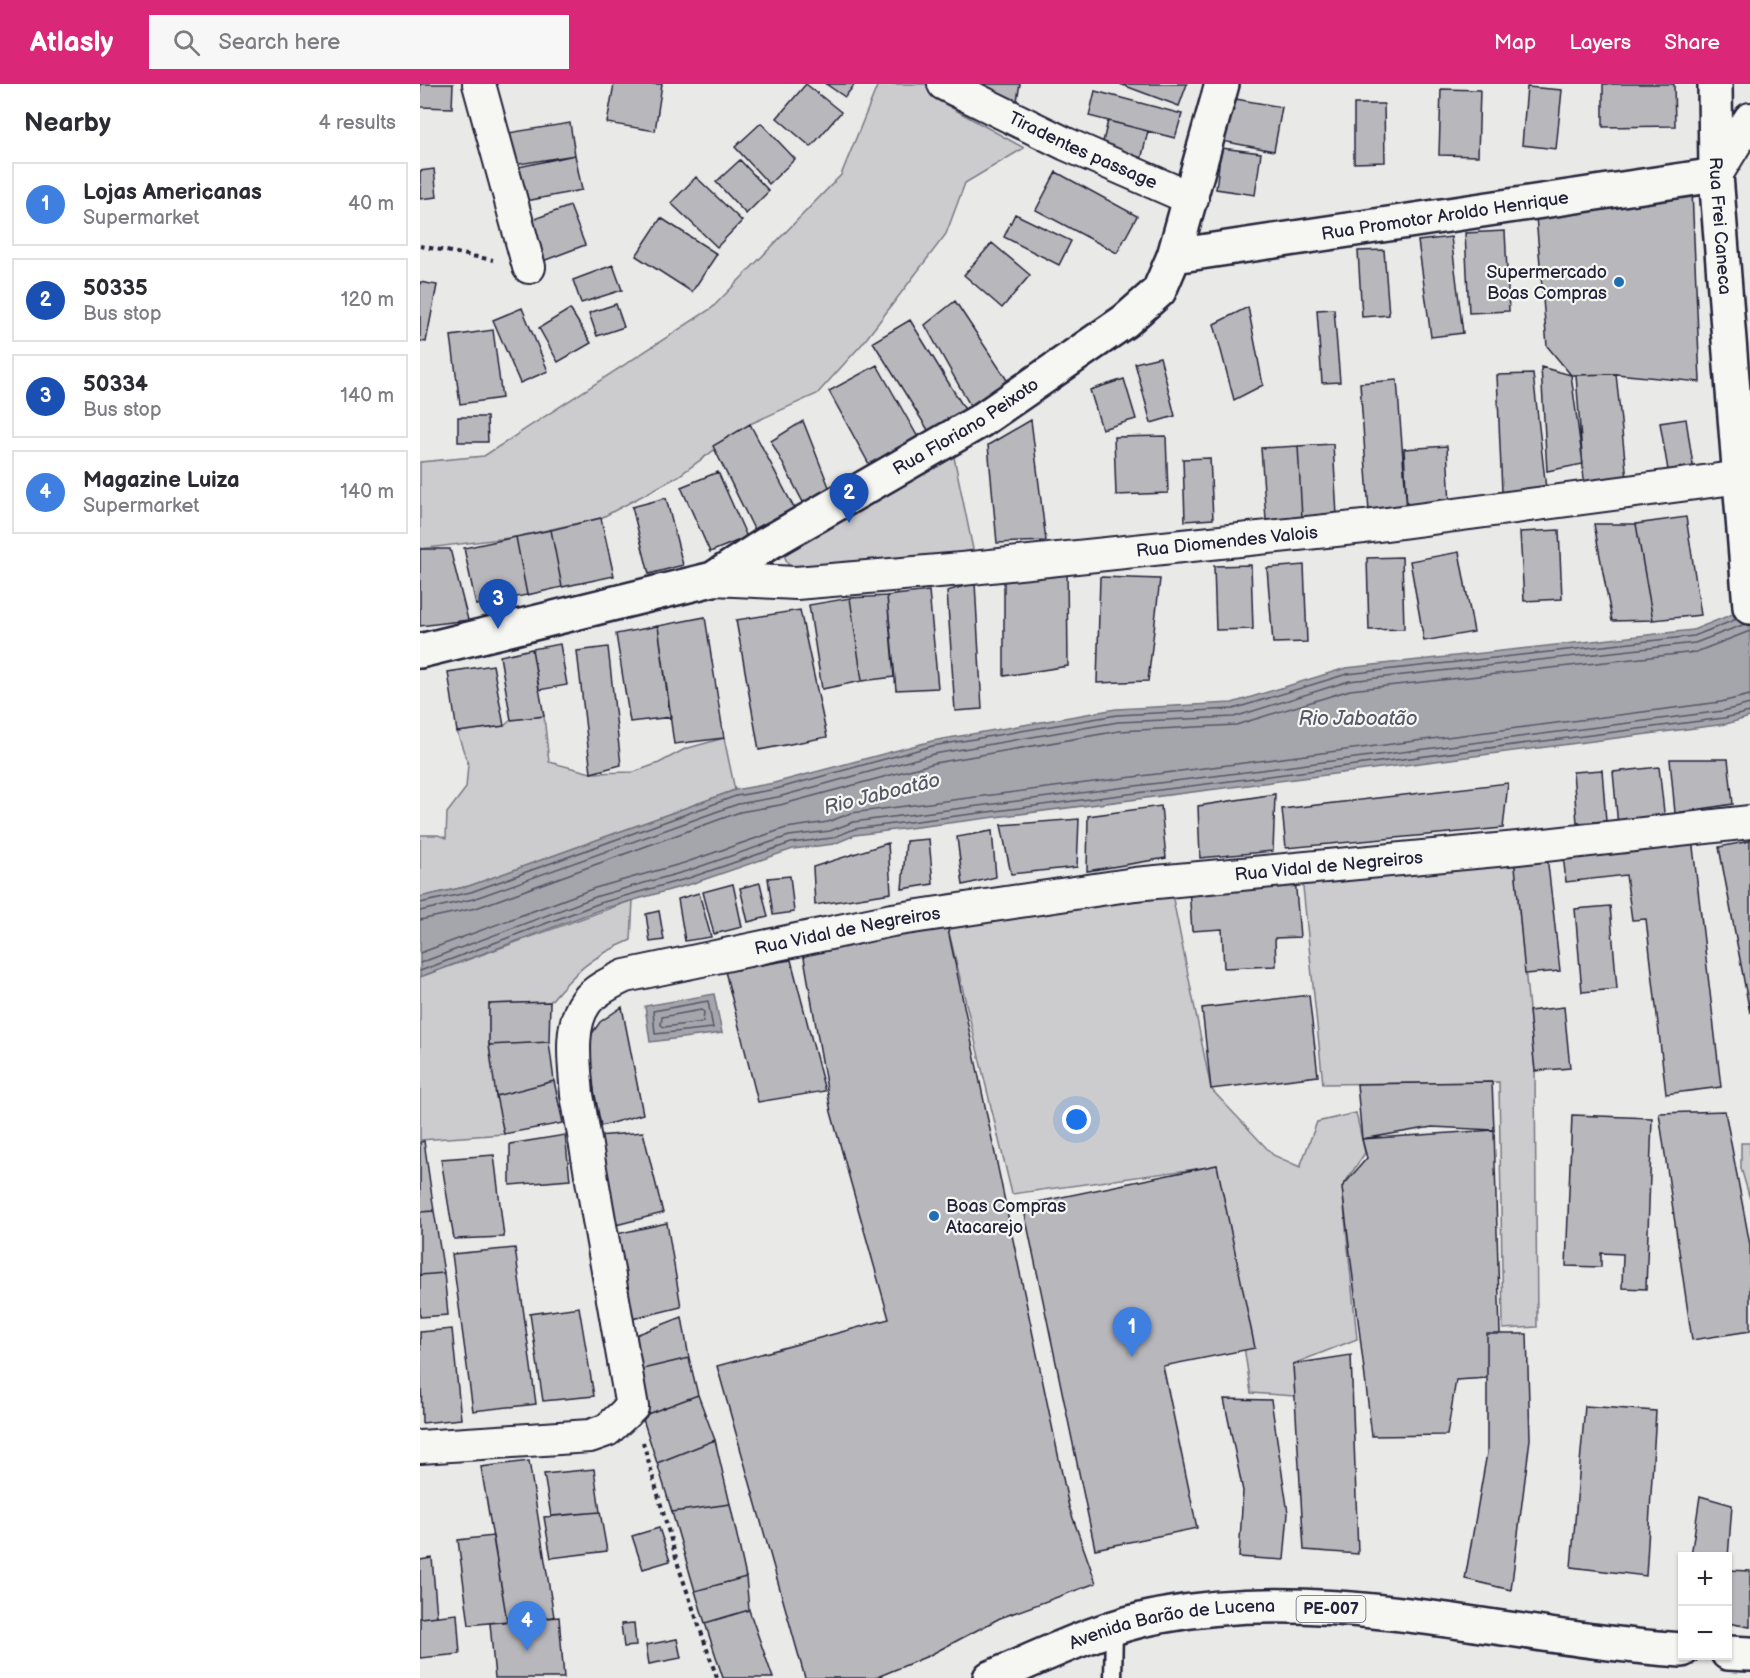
<!DOCTYPE html>
<html lang="en">
<head>
<meta charset="utf-8">
<style>
  :root { --surface:#fff; --page:#f7f7f7; --text:#2b2b33; --muted:#7c7c81; --line:#e1e1e2; --accent:#db2777 }
  body { margin:0; font-family:"Balsamiq Sans",sans-serif; background:var(--page); color:var(--text) }
  .controls { position:absolute; right:18px; bottom:18px; display:grid; overflow:hidden; border-radius:0px; box-shadow:0 2px 4px #0004 }
  .controls button { width:54px; height:54px; display:grid; place-items:center; padding:0; border:0; border-bottom:2px solid var(--line); background:var(--surface); color:var(--text); font:30px sans-serif }
  .you { position:absolute; left:657px; top:1036px; width:21px; height:21px; margin:-15px; border:4px solid #fff; border-radius:50%; background:#1a73e8; box-shadow:0 0 0 9px #1a73e833 }
  .badge { display:grid; place-items:center; width:39px; height:39px; border-radius:50%; background:var(--accent); color:#fff; font-size:20px; font-weight:700 }
  .pin { position:absolute; translate:-50% -50px; filter:drop-shadow(0 2px 3px #0008) }
  .pin::after { content:''; position:absolute; top:32px; width:21px; height:18px; background:inherit; clip-path:polygon(0 0,100% 0,50% 100%) }
  .list { margin:0; padding:0; list-style:none }
  h2 { display:flex; justify-content:space-between; align-items:center; height:78px; margin:0; padding:0 24px; font-size:26px }
  h2 small { font-size:20px; font-weight:400; color:var(--muted) }
  .list li { display:grid; grid-template-columns:39px 1fr auto; gap:18px; align-items:center; box-sizing:border-box; height:84px; margin:0 12px 12px; padding:0 12px; border:2px solid var(--line); border-radius:0px }
  .list b { display:block; font-size:22px; white-space:nowrap }
  .list p { margin:0; font-size:20px; white-space:nowrap; color:var(--muted) }
  .list em { font-size:20px; font-style:normal; color:var(--muted) }
  .icon { flex:none; width:33px; height:33px; fill:none; stroke:currentColor; stroke-width:2; stroke-linecap:round; stroke-linejoin:round }
  .map { position:relative; flex:none; width:1330px; height:1594px; overflow:hidden }
  header { display:flex; align-items:center; gap:36px; box-sizing:border-box; height:84px; padding:0 30px; background:var(--accent); color:#fff }
  header strong { font-size:28px }
  nav { display:flex; gap:33px; margin-inline-start:auto; font-size:21px }
  .search { width:420px; height:54px; background:var(--page); display:flex; align-items:center; gap:15px; box-sizing:border-box; padding:0 21px; border-radius:0px; color:var(--muted); font-size:22px }
  main { display:flex }
  aside { flex:1; background:var(--surface) }
  .map>svg:first-child { display:block }
  .green { fill:#ccccce; stroke:#777784; stroke-width:1.5 }
  .water { fill:#a5a5ac; stroke:#71717f; stroke-width:1.5 }
  .lines { fill:none; stroke-linecap:round; stroke-linejoin:round }
  .shore { stroke:#565668; stroke-width:1.5 }
  .building { fill:#b8b8bc; stroke:#22223b; stroke-width:1.5 }
  .lane-casing { stroke:#22223b; stroke-width:21 }
  .street-casing { stroke:#22223b; stroke-width:36 }
  .secondary-casing { stroke:#22223b; stroke-width:38 }
  .primary-casing { stroke:#22223b; stroke-width:38 }
  .path { stroke:#22223b; stroke-width:4; stroke-dasharray:4.5 4.5; stroke-linecap:butt }
  .lane { stroke:#f6f6f2; stroke-width:16 }
  .street { stroke:#f6f6f2; stroke-width:32 }
  .secondary { stroke:#f6f6f2; stroke-width:33 }
  .primary { stroke:#f6f6f2; stroke-width:33 }
  .poi-dot { fill:#1f6fb2; stroke:#f6f6f2; stroke-width:2 }
  .labels { text-anchor:middle; dominant-baseline:central; stroke-width:4.5; stroke-linejoin:round; paint-order:stroke }
  .shield { fill:#f6f6f2; stroke:#626272; stroke-width:1.5 }
  .shield-label { font-size:16px; font-weight:bold; fill:#22223b }
  .street-label { font-size:18px; fill:#22223b; stroke:#f6f6f2 }
  .poi-label { font-size:18px; fill:#22223b; stroke:#f6f6f2; text-anchor:end }
  .water-label { font-size:20px; font-style:italic; fill:#565668; stroke:#f6f6f2 }
</style>
</head>
<body>
<header>
<strong>Atlasly</strong>
<div class="search"><svg class="icon" aria-label="search" viewBox="0 0 24 24"><circle cx="10" cy="10" r="6"/><path d="M15 15l6 6"/></svg>Search here</div>
<nav><a>Map</a><a>Layers</a><a>Share</a></nav>
</header>
<main>
<aside>
<h2>Nearby<small>4 results</small></h2>
<ul class="list">
<li><span class="badge" style="background:#3f7fe0">1</span><div><b>Lojas Americanas</b><p>Supermarket</p></div><em>40 m</em></li>
<li><span class="badge" style="background:#1a4fb4">2</span><div><b>50335</b><p>Bus stop</p></div><em>120 m</em></li>
<li><span class="badge" style="background:#1a4fb4">3</span><div><b>50334</b><p>Bus stop</p></div><em>140 m</em></li>
<li><span class="badge" style="background:#3f7fe0">4</span><div><b>Magazine Luiza</b><p>Supermarket</p></div><em>140 m</em></li>
</ul>
</aside>
<div class="map">
<svg width="1330" height="1594" viewBox="0 0 1330 1594">
  <rect width="100%" height="100%" fill="#e9e9e7"/>
  <filter id="ink" filterUnits="userSpaceOnUse"><feTurbulence type="fractalNoise" baseFrequency=".0167" numOctaves="2"/><feDisplacementMap in="SourceGraphic" scale="12" xChannelSelector="R" yChannelSelector="G"/><feConvolveMatrix kernelMatrix="1 2 1 2 8 2 1 2 1" color-interpolation-filters="sRGB"/></filter>
  <g filter="url(#ink)">
    <!-- green -->
    <path class="green" d="M458,0h58l-2,14 90,50 -59,35 -19,51 -83,109 -46,51 -67,30 -73,53 -76,41 -85,19 -96,12v-87l64,-6 228,-148 129,-133z
      M511,373h23l20,97 -180,23 -11,-24z
      M124,632l5,46 42,11 43,-1 25,-9 26,-14 39,-11 11,52 -266,96 -49,11v-62h18l8,3 1,-25 19,-25 2,-24 -11,-32 47,-6 7,-6z
      M1094,771l21,216 2,256 -34,2 -4,-247 -176,2 -21,-207z
      M751,805l40,200 62,66 27,12 17,-45 39,-9 9,40 -23,34 15,152 -64,25 2,32 -44,-3 -34,-227 -205,28 -66,-274z
      M213,816l-2,40c-40,17 -54,30 -81,62l-61,2v41l15,89 -84,6v-163z
      M1321,1059h9v56l-9,-31z"/>
    <!-- water -->
    <path class="water" d="M1330,523v110l-24,7 -871,111 -21,9 -41,5 -102,35 -89,25 -182,68v-80l49,-11 266,-96 39,-7 158,-42 184,-32 116,-6 114,-35 347,-38z
      M294,910l8,39 -72,9 -5,-36z"/>
    <g class="lines">
      <!-- shore -->
      <path class="shore" d="M0,819l51,-11 265,-96 40,-7 156,-43 185,-31 116,-6 114,-35 347,-38 43,-17
        M0,827l53,-12 265,-95 40,-7 156,-43 184,-32 116,-5 115,-36 346,-38 50,-19
        M0,836l56,-12 264,-96 40,-7 155,-42 184,-32 117,-6 114,-35 346,-38 54,-21
        M0,869l175,-65 89,-25 102,-35 42,-6 23,-9 870,-111 29,-7
        M0,879l178,-67 89,-25 102,-35 41,-5 23,-9 870,-111 27,-7
        M0,887l180,-68 89,-25 102,-35 41,-5 22,-9 870,-111 26,-6
        M288,917l5,27 -58,6 -2,-23z
        M281,926l3,2 -1,10 -39,5 -3,-2 1,-8z"/>
    </g>
    <!-- building -->
    <path class="building" d="M0,0h33l-1,24 -32,-1z
      M194,0h48l-7,47 -48,-8z
      M386,0l35,28 -30,35 -34,-29z
      M406,0h29l-10,13z
      M547,0h53l-3,16 -50,-7z
      M700,0h67l-8,22z
      M1183,0h71l1,42 -72,1z
      M1107,3l35,3 -6,59 -34,-4z
      M1021,5l39,1 -2,66 -39,-1z
      M675,7l87,23 -7,24 -86,-22z
      M810,14l52,9 -8,44 -52,-10z
      M934,20h30l1,58 -31,1z
      M688,37l40,10 -7,29 -40,-10z
      M150,39l5,32 -62,10 -5,-32z
      M341,39l34,36 -26,25 -34,-37z
      M801,64l40,5 -6,42 -39,-6z
      M155,71l7,35 -61,12 -7,-34z
      M320,76l29,31 -23,23 -30,-32z
      M14,85l3,28 -17,2v-28z
      M636,88l81,44 -20,37 -81,-43z
      M276,93l46,44 -25,26 -46,-44z
      M1272,107l8,191 -84,-8 -45,1 -24,-29 -11,-129z
      M150,122l15,39 -42,16 -14,-40z
      M595,130l56,27 -12,24 -55,-28z
      M241,134l56,36 -25,38 -56,-36z
      M1085,147l4,80 -40,2 -4,-80z
      M1031,153l12,96 -32,4 -13,-96z
      M572,159l38,32 -28,33 -38,-33z
      M964,166l5,65 -27,2 -4,-66z
      M193,181l9,25 -41,13 -8,-23z
      M0,198l17,3 -11,57 -6,-1z
      M535,217l56,85 -36,28 -50,-89z
      M196,220l8,23 -27,9 -8,-23z
      M828,223l15,78 -29,15 -20,-76z
      M102,224l26,63 -28,12 -27,-63z
      M150,225l21,34 -33,19 -19,-34z
      M914,225l6,73 -18,1 -5,-73z
      M490,236l59,96 -36,22 -60,-96z
      M73,246l9,68 -42,6 -9,-68z
      M740,273l15,59 -24,7 -16,-60z
      M457,281l47,83 -49,27 -46,-84z
      M1121,283l30,8 12,89 -36,7z
      M1113,290l13,115 -44,3 -5,-117z
      M1196,290l11,105 -43,2 -8,-106z
      M704,295l12,40 -34,10 -12,-39z
      M977,296l10,130 -38,2 -9,-129z
      M38,333h29l1,25h-30z
      M1266,335l8,53 -25,4 -9,-53z
      M611,336l15,121 -49,2 -9,-98z
      M383,337l28,71 -27,12 -33,-63z
      M330,340l44,84 -40,21 -41,-83z
      M746,352l2,57 -52,2 -2,-58z
      M913,360l4,72 -35,2 -4,-72z
      M878,362l4,72 -36,2 -5,-72z
      M1027,362l3,60 -43,4 -3,-61z
      M790,374l3,61 -28,2 -2,-62z
      M298,388l29,65 -37,15 -29,-65z
      M246,414l17,67 -34,9 -17,-67z
      M1266,433l15,98 -48,5 -17,-96z
      M181,434l13,58 -52,11 -11,-57z
      M1174,440h42l17,96 -41,1z
      M131,446l11,57 -35,8 -11,-58z
      M1139,446l3,69 -38,2 -4,-69z
      M96,453l11,58 -51,10 -12,-57z
      M0,465h30l18,71 -48,6z
      M1039,468l15,80 -50,9 -14,-80z
      M982,473l2,72 -35,1 -2,-72z
      M831,481l2,64 -37,1 -2,-64z
      M884,481l3,77 -34,1 -6,-75z
      M647,487l1,95 -64,10v-97z
      M680,493l60,2 -12,102 -51,2z
      M555,499l7,126 -27,2 -8,-120z
      M509,507l9,97 -42,2 -9,-94z
      M467,512l7,81 -32,4 -12,-83z
      M430,514l12,83 -40,8 -13,-84z
      M380,526l27,127 -68,13 -23,-130z
      M285,533l19,121 -50,6 -16,-118z
      M238,542l13,91 -41,5 -14,-88z
      M140,560l7,41 -28,5 -7,-41z
      M188,563l13,118 -30,8 -14,-122z
      M112,565l12,67 -33,4 -11,-64z
      M73,581l11,61 -47,6 -9,-60z
      M1250,675h58l5,45 -58,9z
      M1239,683l6,54 -47,5 -5,-54z
      M1182,686l4,51 -29,2 -4,-51z
      M1088,699l-5,45 -217,20 -4,-39z
      M855,710l-2,57 -73,7 -2,-52z
      M741,722l5,52 -79,13 1,-55z
      M659,735l-2,48 -66,7 -10,-49z
      M1271,746l30,257 -55,7 -20,-175 -14,1 -6,-45 -60,7 -4,-37z
      M572,747l4,46 -33,8 -6,-48z
      M509,755l4,45 -31,5 4,-48z
      M1330,757v172l-31,-166z
      M468,759l3,50 -76,12 -2,-38z
      M1094,771l33,1 13,115 -35,3z
      M370,792l4,36 -21,3 -5,-37z
      M875,794l5,59 -25,1 1,28 -52,2 -2,-39 -30,2 -3,-43z
      M340,799l8,34 -20,5 -8,-34z
      M313,800l9,43 -28,7 -11,-42z
      M279,809l12,44 -26,4 -7,-42z
      M1190,822l7,83 -35,3 -7,-83z
      M239,827l5,29 -14,2 -4,-28z
      M526,836l123,587 27,76 -96,35 -72,38 -53,22h-70l-88,-312 172,-47 -58,-207 -28,-160z
      M371,876l34,131 -67,11 -33,-131z
      M889,911l9,81 -107,13 -9,-81z
      M130,918l-1,40 -60,3v-41z
      M202,923l21,107 -42,12 -13,-67 3,-24 9,-13z
      M1144,923l6,61 -35,3 -6,-60z
      M129,958l5,39 -58,15 -7,-51z
      M134,997l9,42 -59,11 -8,-38z
      M1072,998l2,48 -62,-3 -70,12 -5,-55z
      M1305,1027l25,134v86l-58,9 -33,-227z
      M1152,1031l80,3 -6,171 -24,-1 1,-34 -22,-1v14l-35,-1z
      M1074,1046l6,204h-13v44l-31,2 -9,55 -75,1 -30,-249 25,-29 -5,-19z
      M223,1048l20,81 -51,13 -14,-90z
      M145,1051l5,45 -60,5v-41z
      M4,1057l10,70 -14,1v-70z
      M74,1071l10,82 -50,2 -13,-80z
      M797,1081l38,183 -92,18 34,162 -102,21 -72,-344z
      M14,1127l10,62 -24,2v-63z
      M247,1139l14,84 -53,13 -16,-85z
      M95,1164l21,156 -63,7 -21,-157z
      M24,1189l4,42 -28,2v-42z
      M159,1223l15,89 -51,5 -13,-87z
      M262,1233l7,41 -55,13 -1,-35z
      M32,1245l9,90 -39,4 -2,-91z
      M1067,1250h40l3,105 -19,151 -46,-11 22,-126z
      M931,1271l7,199 -54,-4 -11,-186z
      M269,1274l9,37 -56,21 -8,-45z
      M278,1311l17,45 -58,23 -15,-47z
      M804,1315l47,1 17,113 -4,47 -45,-3 4,-66z
      M1165,1322l71,5 -10,165 -75,-9z
      M295,1356l15,64 -58,8 -15,-49z
      M109,1377l25,156 -47,4 -26,-154z
      M174,1385l6,43 -49,4 -7,-42z
      M1280,1412l32,9 -4,53 -37,-2z
      M310,1420l16,73 -51,14 -23,-79z
      M180,1428l7,39 -56,7 -7,-41z
      M239,1444l11,33 -27,8 -11,-33z
      M73,1452l14,85 -38,4 -11,-85z
      M12,1474l5,58 -17,2v-58z
      M1308,1486l22,1v56l-22,-4z
      M326,1493l3,33 -44,13 -10,-32z
      M329,1526l24,68h-50l-18,-55z
      M37,1530l3,40 -40,4v-40z
      M139,1533l5,61h-69l-5,-55z
      M214,1539l2,23 -12,1 -3,-23z
      M257,1555l4,19 -32,6 -3,-19z"/>
    <g class="lines">
      <!-- lane casing -->
      <g class="lane-casing">
        <path id="lane" d="M693,1594l1,-49"/>
      </g>
      <!-- street casing -->
      <g class="street-casing">
        <g id="street">
          <path d="M59,0l50,183"/>
          <path id="s1" d="M524,0l122,60 126,55"/>
          <path d="M1296,91l34,-56"/>
          <path id="s2" d="M293,495l83,4 166,-14 402,-42 377,-50"/>
          <path id="s3" d="M0,1363l170,-11 17,-6 25,-23 -55,-312c-2,-28 -9,-69 9,-93 9,-12 26,-20 39,-26l267,-56 243,-36 383,-36 232,-26"/>
        </g>
      </g>
      <!-- secondary casing -->
      <g class="secondary-casing">
        <g id="secondary">
          <path id="s4" d="M1295,0l1,91 34,432"/>
          <path id="s5" d="M754,172l542,-81"/>
          <path id="s6" d="M0,567l293,-72 52,-34 215,-124 145,-100 34,-30 15,-35 48,-172"/>
        </g>
      </g>
      <!-- primary casing -->
      <g class="primary-casing">
        <g id="primary">
          <path d="M1308,1569l22,1"/>
          <path id="s7" d="M570,1594c55,-23 110,-51 170,-62 172,-33 351,23 522,34"/>
        </g>
      </g>
      <!-- path -->
      <path class="path" d="M0,162l73,14
        M223,1358l36,126 38,110"/>
      <!-- lane -->
      <use href="#lane" class="lane"/>
      <!-- street -->
      <use href="#street" class="street"/>
      <!-- secondary -->
      <use href="#secondary" class="secondary"/>
      <!-- primary -->
      <use href="#primary" class="primary"/>
    </g>
  </g>
  <!-- markers -->
  <g class="poi-dot">
    <circle cx="1199" cy="198" r="6"/>
    <circle cx="514" cy="1132" r="6"/>
  </g>
  <g class="labels">
    <!-- shield labels -->
    <rect class="shield" x="876.5" y="1512" width="69" height="26" rx="4.5"/>
    <g class="shield-label">
      <text x="911" y="1525">PE-007</text>
    </g>
    <!-- street labels -->
    <g class="street-label">
      <text stroke="none"><textPath href="#s1" startOffset="154">Tiradentes passage</textPath></text>
      <text stroke="none"><textPath href="#s5" startOffset="274">Rua Promotor Aroldo Henrique</textPath></text>
      <text stroke="none"><textPath href="#s4" startOffset="142">Rua Frei Caneca</textPath></text>
      <text stroke="none"><textPath href="#s6" startOffset="597">Rua Floriano Peixoto</textPath></text>
      <text stroke="none"><textPath href="#s2" startOffset="516">Rua Diomendes Valois</textPath></text>
      <text stroke="none"><textPath href="#s3" startOffset="1395">Rua Vidal de Negreiros</textPath></text>
      <text stroke="none"><textPath href="#s3" startOffset="909">Rua Vidal de Negreiros</textPath></text>
      <text stroke="none"><textPath href="#s7" startOffset="192">Avenida Barão de Lucena</textPath></text>
    </g>
    <!-- poi labels -->
    <g class="poi-label">
      <text x="1187" y="188">Supermercado<tspan x="1187" dy="21">Boas Compras</tspan></text>
      <text x="526" y="1122" text-anchor="start">Boas Compras<tspan x="526" dy="21">Atacarejo</tspan></text>
    </g>
    <!-- water labels -->
    <g class="water-label">
      <text x="938" y="635">Rio Jaboatão</text>
      <text transform="translate(462 710) rotate(-14)">Rio Jaboatão</text>
    </g>
  </g>
</svg>
<div class="controls">
<button>+</button>
<button>−</button>
</div>
<div class="you"></div>
<div class="pin badge" style="left:712px;top:1273px;background:#3f7fe0">1</div>
<div class="pin badge" style="left:429px;top:439px;background:#1a4fb4">2</div>
<div class="pin badge" style="left:78px;top:545px;background:#1a4fb4">3</div>
<div class="pin badge" style="left:107px;top:1567px;background:#3f7fe0">4</div>
</div>
</main>
</body>
</html>
